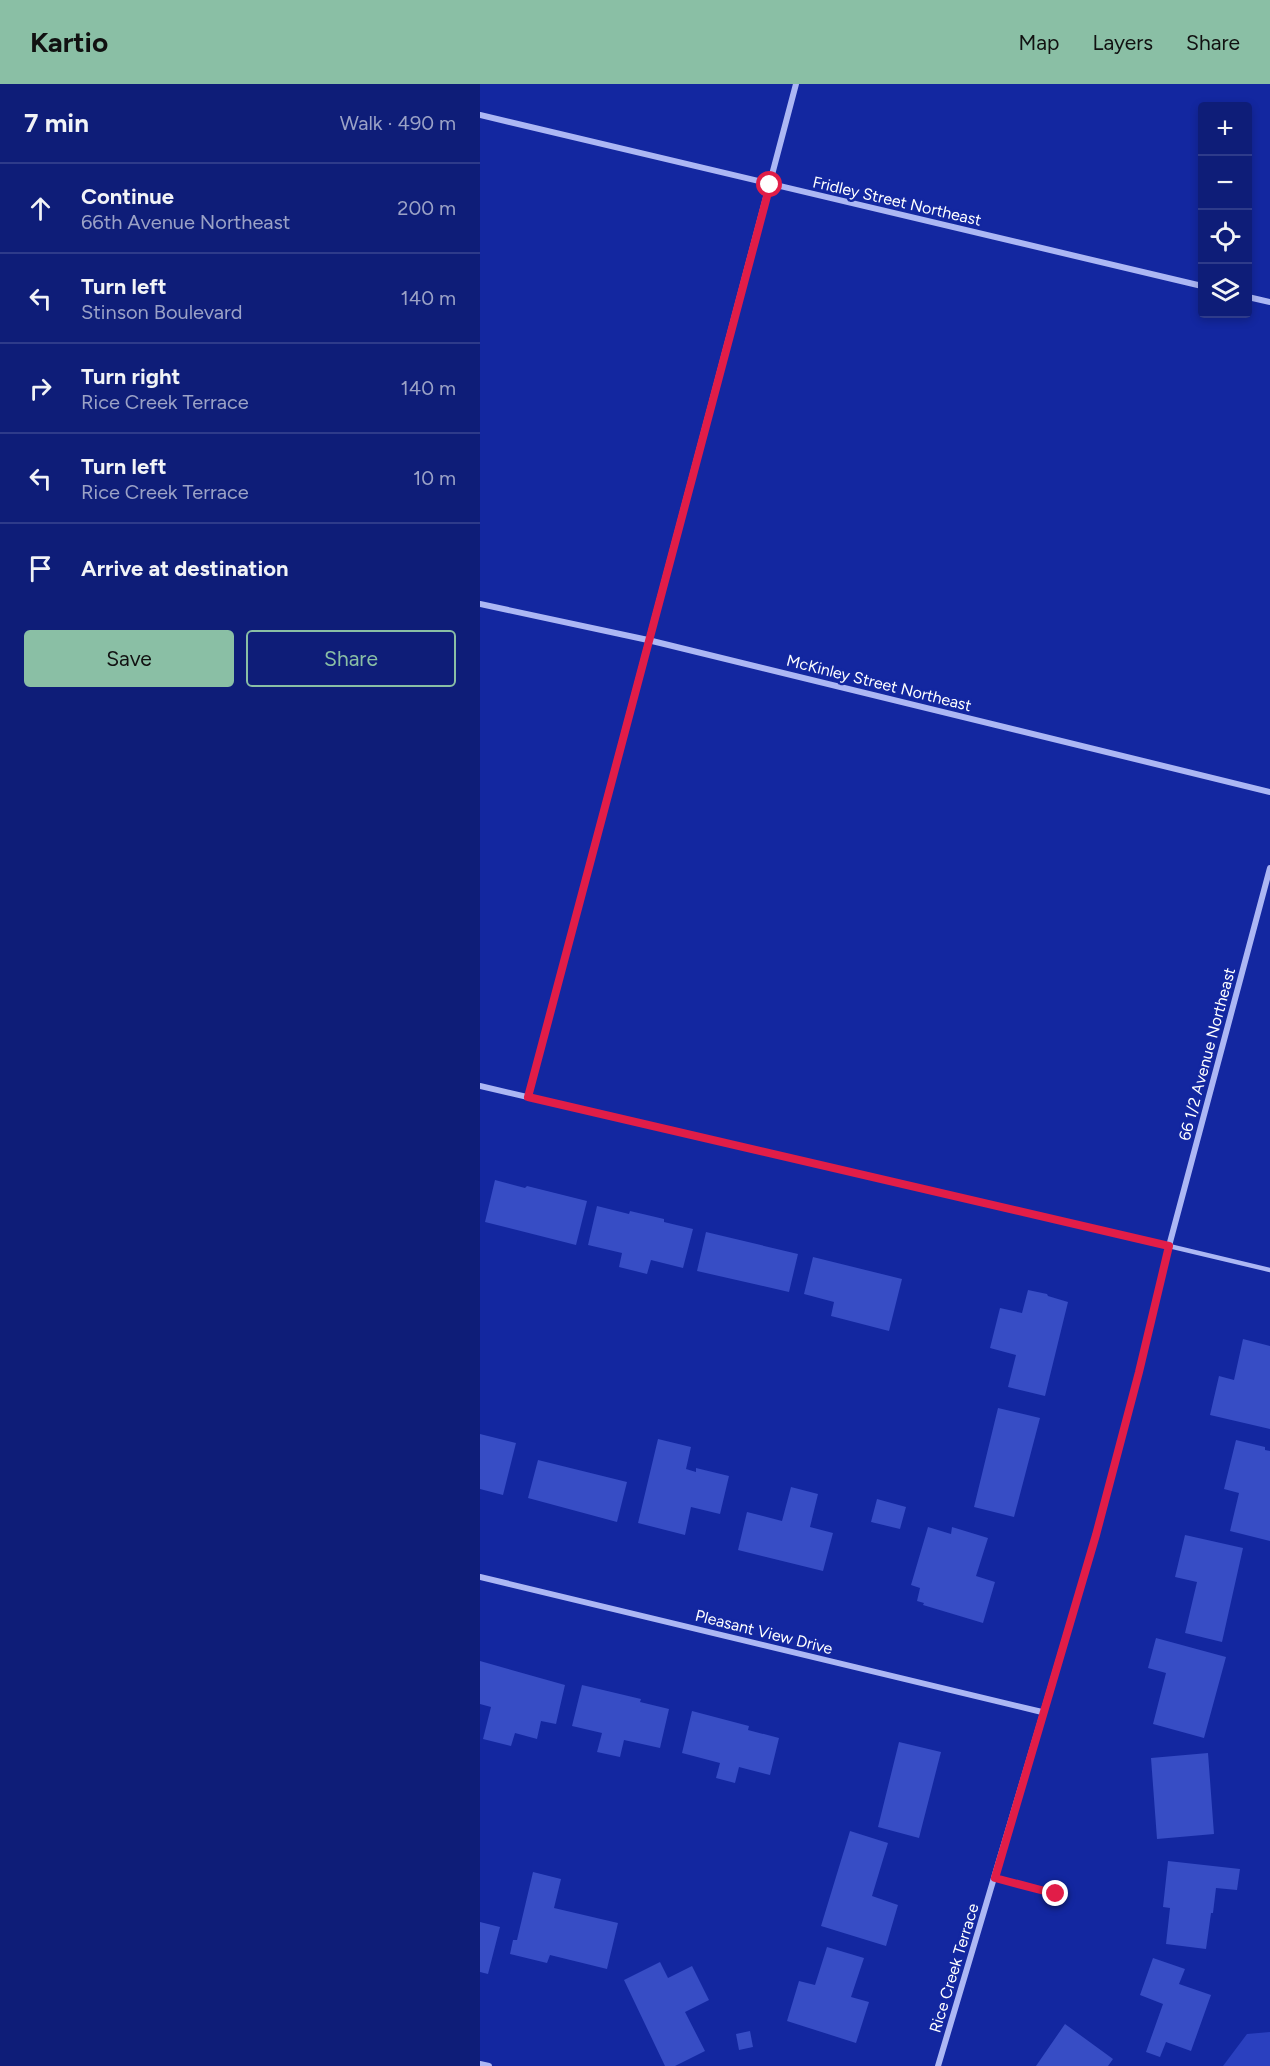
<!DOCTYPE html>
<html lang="en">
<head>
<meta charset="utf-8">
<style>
  :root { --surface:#0e1d78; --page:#1c2a80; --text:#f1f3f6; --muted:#9ba2c6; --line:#2e3b8a; --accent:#8abfa5 }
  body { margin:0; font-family:Figtree,sans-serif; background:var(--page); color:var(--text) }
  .controls { position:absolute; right:18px; top:18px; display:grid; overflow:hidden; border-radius:6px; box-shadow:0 3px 9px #0003 }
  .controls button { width:54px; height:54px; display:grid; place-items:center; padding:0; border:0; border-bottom:2px solid var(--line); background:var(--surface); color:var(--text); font:30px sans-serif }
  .stop { position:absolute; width:18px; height:18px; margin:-14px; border:4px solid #e11d48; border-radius:50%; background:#fff }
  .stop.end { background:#e11d48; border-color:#fff; box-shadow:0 2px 6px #0008 }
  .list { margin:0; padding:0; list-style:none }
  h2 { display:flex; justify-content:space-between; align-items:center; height:78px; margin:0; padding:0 24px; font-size:26px }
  h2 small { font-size:20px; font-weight:400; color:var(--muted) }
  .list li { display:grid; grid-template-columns:39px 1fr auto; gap:18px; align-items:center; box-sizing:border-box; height:90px; padding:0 24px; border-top:2px solid var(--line) }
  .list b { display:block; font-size:22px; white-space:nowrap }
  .list p { margin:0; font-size:20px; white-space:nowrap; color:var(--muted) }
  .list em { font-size:20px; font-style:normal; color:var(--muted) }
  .actions { display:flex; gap:12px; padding:18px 24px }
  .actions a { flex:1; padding:14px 0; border:2px solid var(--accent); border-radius:6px; text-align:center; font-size:21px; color:var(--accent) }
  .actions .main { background:var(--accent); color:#111 }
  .icon { flex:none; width:33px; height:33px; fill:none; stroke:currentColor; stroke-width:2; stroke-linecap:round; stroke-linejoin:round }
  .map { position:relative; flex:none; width:790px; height:1982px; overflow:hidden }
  header { display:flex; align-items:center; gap:36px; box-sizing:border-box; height:84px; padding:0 30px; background:var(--accent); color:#111 }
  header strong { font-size:28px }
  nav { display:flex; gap:33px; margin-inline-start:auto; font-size:21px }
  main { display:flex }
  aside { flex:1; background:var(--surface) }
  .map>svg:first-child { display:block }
  .green { fill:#2a40bf }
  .building { fill:#374dc5 }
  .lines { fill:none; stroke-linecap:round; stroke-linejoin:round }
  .lane { stroke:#acb7f4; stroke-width:4.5 }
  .street { stroke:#acb7f4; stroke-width:6 }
  .route { stroke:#e11d48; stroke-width:8 }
  .labels { text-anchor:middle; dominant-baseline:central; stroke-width:5; stroke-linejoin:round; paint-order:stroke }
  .street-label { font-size:16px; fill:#fff; stroke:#1327a0 }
</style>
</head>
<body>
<header>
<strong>Kartio</strong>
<nav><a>Map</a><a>Layers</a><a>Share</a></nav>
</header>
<main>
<aside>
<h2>7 min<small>Walk · 490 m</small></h2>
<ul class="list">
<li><svg class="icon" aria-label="ahead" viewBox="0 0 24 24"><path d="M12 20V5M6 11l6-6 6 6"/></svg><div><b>Continue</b><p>66th Avenue Northeast</p></div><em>200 m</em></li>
<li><svg class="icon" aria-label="left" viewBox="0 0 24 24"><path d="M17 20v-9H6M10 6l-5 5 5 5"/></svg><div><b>Turn left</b><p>Stinson Boulevard</p></div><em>140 m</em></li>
<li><svg class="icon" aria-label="right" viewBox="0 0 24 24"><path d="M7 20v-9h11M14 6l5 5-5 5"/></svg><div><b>Turn right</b><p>Rice Creek Terrace</p></div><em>140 m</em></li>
<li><svg class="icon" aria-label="left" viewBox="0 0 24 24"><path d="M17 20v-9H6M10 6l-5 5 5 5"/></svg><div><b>Turn left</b><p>Rice Creek Terrace</p></div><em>10 m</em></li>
<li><svg class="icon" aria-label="arrive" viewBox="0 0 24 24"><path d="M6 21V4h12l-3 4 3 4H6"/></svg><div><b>Arrive at destination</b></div></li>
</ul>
<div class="actions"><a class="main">Save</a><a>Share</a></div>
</aside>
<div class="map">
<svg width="790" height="1982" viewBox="0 0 790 1982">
  <rect width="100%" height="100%" fill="#1327a0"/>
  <!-- green -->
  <path class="green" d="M790,1948v34h-47l24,-32z"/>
  <!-- building -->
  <path class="building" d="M15,1096l30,8 2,-2 60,15 -11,44 -91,-23z
    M117,1122l32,8 1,-3 34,8v3l29,7 -10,39 -32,-8 -4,14 -28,-7 3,-14 -34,-8z
    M226,1148l92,22 -9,38 -92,-21z
    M333,1173l89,22 -13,52 -58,-15 3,-14 -30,-8z
    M548,1206l19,4 1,2 20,6 -23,94 -37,-9 8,-32 -26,-7 10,-40 22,5z
    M763,1255l27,7v83l-60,-14 9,-39 15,4z
    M518,1324l42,10 -26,99 -40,-10z
    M0,1350l36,9 -13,52 -23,-6z
    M178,1355l33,8 -5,22 10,3v-4l33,8 -9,38 -29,-7 -6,28 -47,-12z
    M756,1356l29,7v3l5,1v90l-40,-10 9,-38 -15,-4z
    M58,1376l89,22 -10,40 -89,-24z
    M311,1403l27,7 -8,33 23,6 -10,38 -85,-21 9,-38 35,9z
    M397,1415l29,8 -6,22 -29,-7z
    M448,1443l23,7 1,-7 36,11 -12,38 19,6 -12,41 -60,-18 1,-2 -7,-2 3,-13 -9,-3z
    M705,1451l58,13 -21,94 -37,-9 12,-51 -22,-5z
    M676,1554l70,19 -22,81 -51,-14 13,-51 -18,-5z
    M0,1577l85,24 -9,39 -15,-3 -4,18 -22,-6 -4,13 -28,-7 8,-32 -11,-3z
    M102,1601l59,14 -1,3 29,7 -9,39 -36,-8 -4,17 -23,-5 5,-19 -30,-7z
    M212,1627l57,15 -1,4 31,8 -9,37 -31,-8 -4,16 -19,-5 4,-15 -38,-10z
    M419,1658l42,10 -22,86 -41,-11z
    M728,1669l6,81 -57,5 -6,-81z
    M370,1747l38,12 -16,53 26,9 -12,41 -65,-20z
    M688,1777l72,8 -3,21 -21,-2 -3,25h-2l-5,36 -40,-5 4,-36 -7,-1z
    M53,1788l28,7 -7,29 64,15 -11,46 -57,-14 -3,8 -37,-9 3,-14h4z
    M0,1838l20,5 -12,47 -8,-2z
    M347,1863l37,11 -13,39 18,5 -13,41 -69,-22 12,-40 16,4z
    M673,1874l32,11 -6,15 32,11 -20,56 -25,-9 -6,15 -14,-5 17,-48 -23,-9z
    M180,1878l8,16 24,-12 17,34 -24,12 20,39 -30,15h-10l-41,-86z
    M585,1940l48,35 -5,7h-72z
    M270,1947l3,16 -14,3 -3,-16z"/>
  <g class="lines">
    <!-- lane -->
    <path class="lane" d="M689,1162l101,24"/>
    <!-- street -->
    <path class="street" d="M0,31l722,171
      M768,213l22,5
      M0,520l168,36 622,152
      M0,1002l689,160
      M48,1013l268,-1013
      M0,1493l562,135
      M515,1794l61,16
      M0,1980l9,2
      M458,1982l158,-531 43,-163 30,-126 101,-378"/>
  </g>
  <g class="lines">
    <!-- route -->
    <path class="route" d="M290,101l-242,912 641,149 -30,126 -43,163 -101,343 61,16"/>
  </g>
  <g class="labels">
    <!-- street labels -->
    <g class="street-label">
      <text transform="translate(417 117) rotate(13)">Fridley Street Northeast</text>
      <text transform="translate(399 599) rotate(14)">McKinley Street Northeast</text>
      <text transform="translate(727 970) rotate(-75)">66 1/2 Avenue Northeast</text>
      <text transform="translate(284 1548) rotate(14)">Pleasant View Drive</text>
      <text transform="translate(474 1884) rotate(-73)">Rice Creek Terrace</text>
    </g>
  </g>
</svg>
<div class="controls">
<button>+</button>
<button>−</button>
<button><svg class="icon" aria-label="locate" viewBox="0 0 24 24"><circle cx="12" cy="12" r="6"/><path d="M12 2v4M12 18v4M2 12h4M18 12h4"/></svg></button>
<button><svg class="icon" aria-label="layers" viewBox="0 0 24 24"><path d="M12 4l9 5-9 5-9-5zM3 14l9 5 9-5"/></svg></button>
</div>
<div class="stop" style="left:290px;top:101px"></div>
<div class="stop end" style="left:576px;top:1810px"></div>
</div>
</main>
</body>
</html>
